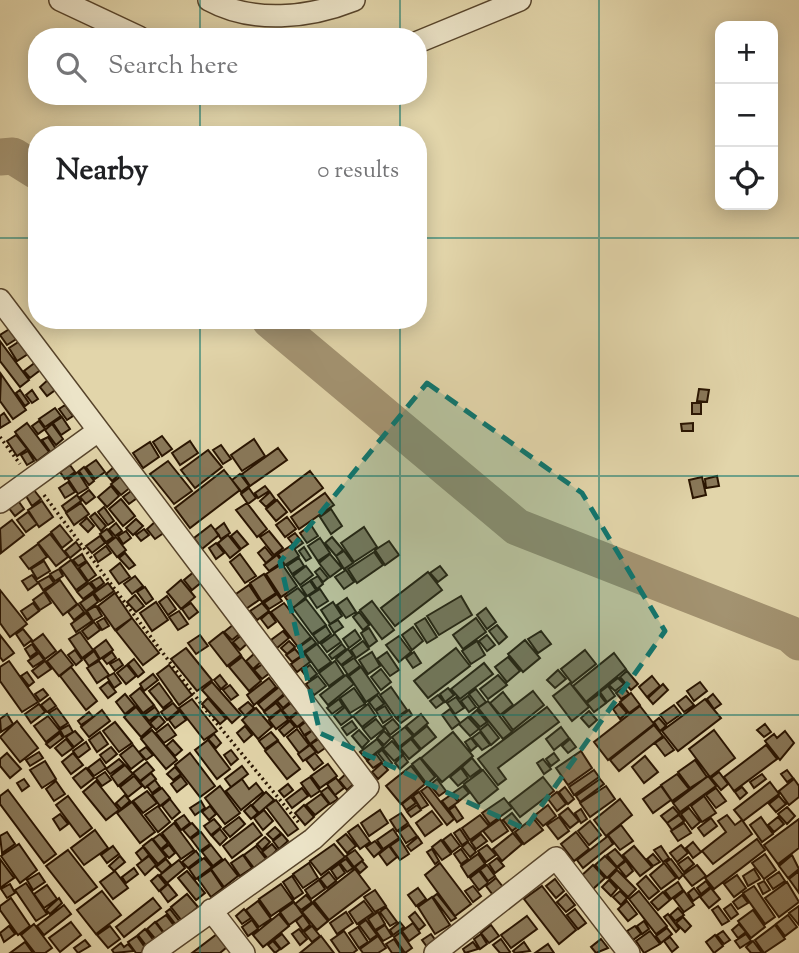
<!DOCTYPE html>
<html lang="en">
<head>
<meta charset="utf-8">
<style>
  :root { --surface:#fff; --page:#f2f2f2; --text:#202124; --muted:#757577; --line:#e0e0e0 }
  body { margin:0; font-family:"Sorts Mill Goudy",serif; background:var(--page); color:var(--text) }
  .controls { position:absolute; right:21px; top:21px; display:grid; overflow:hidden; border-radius:14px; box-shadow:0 4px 18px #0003 }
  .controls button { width:63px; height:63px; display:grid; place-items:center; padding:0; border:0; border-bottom:2px solid var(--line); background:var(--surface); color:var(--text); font:35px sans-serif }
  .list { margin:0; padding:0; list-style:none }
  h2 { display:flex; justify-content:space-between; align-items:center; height:91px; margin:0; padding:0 28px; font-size:30px }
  h2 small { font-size:23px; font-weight:400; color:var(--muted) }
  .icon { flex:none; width:38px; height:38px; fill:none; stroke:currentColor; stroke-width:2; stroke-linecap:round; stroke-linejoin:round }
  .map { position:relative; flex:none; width:799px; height:953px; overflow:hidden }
  .search { position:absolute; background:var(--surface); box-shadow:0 4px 18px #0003; left:28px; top:28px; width:399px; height:77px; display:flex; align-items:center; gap:18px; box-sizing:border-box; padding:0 24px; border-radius:28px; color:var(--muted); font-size:26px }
  .panel { position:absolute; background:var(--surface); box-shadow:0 4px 18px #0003; left:28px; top:126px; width:399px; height:203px; border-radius:28px }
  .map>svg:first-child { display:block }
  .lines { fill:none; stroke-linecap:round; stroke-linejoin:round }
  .river { stroke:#a39371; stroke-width:37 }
  .building { fill:#897859; stroke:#291401; stroke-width:2 }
  .minor-casing { stroke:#57442b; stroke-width:24 }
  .path { stroke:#291401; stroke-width:3.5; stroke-dasharray:2 3.5; stroke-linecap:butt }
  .minor { stroke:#ece4c8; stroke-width:21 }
  .marked { fill:#0f766e; fill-opacity:0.2; stroke:#0f766e; stroke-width:5; stroke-dasharray:14 9; stroke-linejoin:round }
  .grid { fill:none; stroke:#0f766e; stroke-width:2; stroke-opacity:0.55 }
</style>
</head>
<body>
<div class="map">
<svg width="799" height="953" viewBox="0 0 799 953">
  <rect width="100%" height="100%" fill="#e2d5aa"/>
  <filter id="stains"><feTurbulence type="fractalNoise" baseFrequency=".00286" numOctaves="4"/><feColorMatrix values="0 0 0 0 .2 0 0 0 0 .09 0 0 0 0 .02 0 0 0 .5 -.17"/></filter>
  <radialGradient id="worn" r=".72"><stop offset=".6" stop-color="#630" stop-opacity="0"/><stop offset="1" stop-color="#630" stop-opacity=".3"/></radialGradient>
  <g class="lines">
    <!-- river -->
    <path class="river" d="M0,157l13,-1 24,15
      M270,320l247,207 273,107 9,8"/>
  </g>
  <!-- building -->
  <path class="building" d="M11,328l7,10 -11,7 -7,-10z
    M0,341l29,39 -9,7 -20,-26z
    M20,341l8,13 -11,7 -8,-13z
    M37,361l6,7 -13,10 -6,-7z
    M1,374l25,36 -13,9 -13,-18z
    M50,378l8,10 -11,8 -7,-9z
    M699,389l10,1 -2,12 -10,-1z
    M20,390l9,13 -4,3 -9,-13z
    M32,390l6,9 -6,4 -6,-8z
    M692,403h9v11h-9z
    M65,405l8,11 -6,4 -8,-11z
    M55,408l6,8 -16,11 -6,-8z
    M4,413l6,9 -10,6v-12z
    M62,417l8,12 -9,6 -8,-12z
    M39,421l6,8 -7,5 -6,-8z
    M27,423l22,29 -12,9 -22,-29z
    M693,423v8h-11l-1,-7z
    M52,424l11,15 -7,6 -11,-15z
    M16,435l11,14 -10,7 -10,-15z
    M162,436l10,13 -10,7 -9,-14z
    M48,437l8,12 -5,4 -9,-13z
    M254,439l11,17 -23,15 -11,-16z
    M190,441l8,12 -18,12 -8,-12z
    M150,442l9,15 -16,11 -10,-15z
    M221,445l10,14 -8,5 -10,-14z
    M278,448l9,12 -37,26 -8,-12z
    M208,450l14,17 -27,21 -14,-18z
    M28,451l6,10 -7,4 -6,-10z
    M96,460l9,12 -10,7 -9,-12z
    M168,461l24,30 -18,13 -24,-30z
    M70,465l5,7 -10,7 -5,-7z
    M84,467l10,14 -5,4 -10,-14z
    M114,467l6,7 -8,7 -6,-7z
    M224,470l16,20 -50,38 -15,-20z
    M310,471l13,17 -32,24 -13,-17z
    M78,472l10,16 -10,6 -10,-15z
    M240,474l9,12 -8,6 -9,-12z
    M121,476l10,11 -10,8 -10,-11z
    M717,476l2,10 -13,2 -1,-9z
    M702,477l4,18 -13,3 -4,-18z
    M68,482l7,10 -10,6 -6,-10z
    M111,486l8,10 -12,11 -9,-10z
    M265,486l4,5 -11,7 -3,-5z
    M249,488l7,10 -8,6 -7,-10z
    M34,490l7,9 -9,7 -6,-10z
    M89,490l6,7 -9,7 -6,-7z
    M131,491l6,7 -8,6 -6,-7z
    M270,492l5,7 -9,8 -6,-6z
    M325,493l9,12 -35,24 -8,-12z
    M77,495l4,6 -15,11 -4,-6z
    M17,499l7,10 -9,7 -7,-9z
    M121,499l14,17 -12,10 -14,-17z
    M277,500l10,12 -11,9 -10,-12z
    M42,501l11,16 -14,10 -11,-17z
    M81,503l8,11 -15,11 -8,-12z
    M247,503l20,26 -10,8 -21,-27z
    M104,507l10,14 -6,4 -10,-13z
    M331,509l11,17 -11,8 -11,-17z
    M28,512l9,12 -11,8 -9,-12z
    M95,513l11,13 -5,5 -11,-14z
    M287,517l9,12 -11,8 -9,-12z
    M87,518l7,8 -6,6 -8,-8z
    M136,519l7,7 -10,9 -7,-7z
    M12,520l12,15 -23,18 -1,-24z
    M156,521l9,11 -10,7 -8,-10z
    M116,523l6,8 -7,5 -6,-7z
    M224,523l6,10 -9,6 -6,-9z
    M60,525l12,15 -10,8 -11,-16z
    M211,525l8,10 -17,14 -8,-11z
    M311,525l7,11 -11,7 -7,-10z
    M364,527l13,20 -23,15 -13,-19z
    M107,529l6,8 -7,5 -6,-8z
    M144,529l5,6 -8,6 -5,-6z
    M126,531l5,7 -8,6 -5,-8z
    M237,531l11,13 -7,5 -10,-13z
    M269,531l14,17 -9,7 -14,-18z
    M295,533l8,10 -7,5 -8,-10z
    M50,534l18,23 -12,9 -18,-23z
    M228,535l12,15 -10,8 -12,-15z
    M100,536l5,7 -13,10 -6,-7z
    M116,537l10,13 -9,7 -10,-13z
    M332,537l11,13 -7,6 -11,-13z
    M320,538l10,15 -12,8 -10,-15z
    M389,541l10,14 -14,10 -10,-15z
    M76,542l5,7 -11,9 -5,-7z
    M216,543l8,10 -8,6 -7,-11z
    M38,544l9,13 -18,12 -9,-12z
    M292,545l7,11 -14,9 -7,-11z
    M106,546l5,7 -13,9 -4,-7z
    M265,547l8,10 -7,6 -8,-10z
    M304,547l7,11 -5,3 -7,-10z
    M344,551l9,12 -9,6 -8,-13z
    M374,552l9,13 -26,18 -9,-14z
    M125,553l10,12 -6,4 -10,-11z
    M82,554l4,7 -8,5 -5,-6z
    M240,554l16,22 -11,7 -15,-21z
    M330,554l12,14 -12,9 -11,-14z
    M277,555l5,7 -13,9 -5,-6z
    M299,558l5,8 -12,8 -5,-8z
    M71,560l16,22 -11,8 -16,-22z
    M44,561l6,10 -13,8 -6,-10z
    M87,562l9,13 -8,6 -9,-13z
    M120,563l10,14 -11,7 -9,-13z
    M282,564l15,22 -16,11 -15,-23z
    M306,566l7,9 -13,10 -7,-9z
    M440,566l7,9 -9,7 -8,-9z
    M320,568l8,10 -5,4 -8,-10z
    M59,569l4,7 -8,5 -5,-7z
    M346,570l8,12 -10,7 -9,-12z
    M195,571l8,10 -11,9 -8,-10z
    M428,572l14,18 -47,36 -14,-18z
    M264,574l12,19 -14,9 -12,-19z
    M32,575l6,8 -10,7 -6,-9z
    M49,576l5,7 -11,7 -5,-8z
    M135,576l8,10 -11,8 -8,-10z
    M318,576l5,8 -6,5 -6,-9z
    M100,577l4,6 -8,6 -5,-7z
    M60,580l17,24 -14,11 -18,-24z
    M181,580l14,17 -14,12 -14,-17z
    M310,581l6,9 -9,6 -6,-9z
    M89,583l6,7 -12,9 -6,-7z
    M108,583l6,8 -14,10 -6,-8z
    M249,585l10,15 -16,11 -10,-15z
    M145,587l8,12 -7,5 -9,-12z
    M298,588l8,9 -13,11 -8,-11z
    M320,589l8,12 -11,7 -8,-12z
    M0,590l27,34 -17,13 -10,-14z
    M44,592l7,11 -11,7 -7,-10z
    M115,593l17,25 -17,12 -17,-24z
    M93,594l5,8 -12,9 -6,-8z
    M277,594l5,7 -13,8 -5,-6z
    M135,595l9,11 -8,6 -9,-10z
    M167,596l9,13 -8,6 -9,-13z
    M461,596l11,19 -33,20 -12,-19z
    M347,598l9,14 -10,6 -9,-13z
    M306,599l20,26 -14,9 -19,-26z
    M372,601l22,29 -12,9 -22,-29z
    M156,602l12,18 -16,11 -12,-18z
    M333,602l9,14 -12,8 -9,-14z
    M33,603l6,8 -12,9 -6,-9z
    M191,603l7,9 -9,7 -7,-10z
    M262,603l7,8 -12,9 -7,-9z
    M284,603l27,34 -13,10 -27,-35z
    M78,604l6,8 -10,8 -6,-8z
    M96,606l6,10 -9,5 -6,-10z
    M486,608l10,14 -9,7 -10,-14z
    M179,611l9,13 -10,6 -9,-13z
    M269,612l7,10 -8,6 -7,-9z
    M359,612l10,13 -6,5 -10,-13z
    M86,613l6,8 -16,11 -5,-8z
    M104,618l5,8 -7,4 -5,-8z
    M132,618l27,35 -16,12 -27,-34z
    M425,618l12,19 -10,6 -12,-19z
    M476,618l10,14 -23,17 -10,-14z
    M338,620l5,7 -9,6 -5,-8z
    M94,622l6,8 -12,9 -6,-8z
    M234,624l8,8 -10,8 -8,-8z
    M497,625l10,12 -8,7 -10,-13z
    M326,626l5,8 -12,9 -6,-8z
    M413,627l10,14 -11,9 -10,-15z
    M369,628l8,13 -8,6 -8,-14z
    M23,629l9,11 -8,6 -8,-12z
    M355,630l6,9 -12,9 -6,-9z
    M283,631l6,7 -12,10 -6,-8z
    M541,631l10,13 -13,9 -10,-14z
    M80,632l13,18 -11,8 -13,-19z
    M223,632l18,23 -14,11 -18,-23z
    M244,633l6,8 -10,9 -7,-8z
    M43,634l13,17 -11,8 -13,-17z
    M335,634l6,8 -14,10 -6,-8z
    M0,635l14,18 -11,8 -3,-4z
    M200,635l8,11 -12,8 -8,-11z
    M487,635l8,10 -8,6 -8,-10z
    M399,636l12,16 -12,10 -13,-17z
    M312,638l4,5 -14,10 -4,-5z
    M106,640l7,10 -13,9 -6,-10z
    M525,640l15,18 -17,14 -15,-18z
    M289,641l6,6 -8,7 -6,-6z
    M363,641l6,8 -13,9 -5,-8z
    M477,641l8,14 -14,9 -9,-13z
    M32,644l5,8 -7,5 -5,-8z
    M317,644l14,18 -13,9 -13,-18z
    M342,644l4,5 -14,10 -3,-4z
    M186,648l26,32 -15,11 -26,-32z
    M456,648l14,18 -42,32 -14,-17z
    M295,649l6,7 -9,6 -6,-7z
    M348,649l5,7 -12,9 -5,-6z
    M61,650l12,15 -14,11 -12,-15z
    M75,650l7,10 -6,5 -8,-10z
    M585,650l11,14 -24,19 -11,-14z
    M94,651l5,8 -10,7 -5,-7z
    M112,652l4,6 -9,6 -4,-5z
    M372,652l8,14 -12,8 -9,-14z
    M387,652l12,18 -9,6 -13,-17z
    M414,652l7,11 -8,5 -7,-10z
    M39,653l5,7 -11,7 -5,-6z
    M255,653l7,8 -9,8 -7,-8z
    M614,653l12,16 -40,33 -13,-16z
    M305,654l5,8 -13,10 -6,-8z
    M242,657l19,24 -12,10 -20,-24z
    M508,657l12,14 -13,11 -12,-15z
    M354,658l6,8 -12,9 -6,-9z
    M119,659l4,6 -8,6 -5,-7z
    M134,659l10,13 -6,5 -10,-13z
    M9,661l29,41 -16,10 -22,-31v-14z
    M45,661l6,8 -13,9 -6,-7z
    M99,661l10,14 -12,8 -10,-15z
    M335,661l9,14 -15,11 -10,-13z
    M264,663l7,9 -9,7 -8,-9z
    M484,663l9,11 -33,25 -9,-10z
    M127,665l9,11 -10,8 -9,-11z
    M169,665l23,30 -13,10 -22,-31z
    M310,665l7,9 -8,6 -7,-9z
    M71,667l26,34 -11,9 -26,-34z
    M361,667l18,26 -13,9 -17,-26z
    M381,669l10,13 -10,8 -10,-13z
    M558,670l8,9 -11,9 -8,-8z
    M627,671l11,13 -7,6 -11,-13z
    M27,672l7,10 -5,4 -8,-10z
    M114,673l7,10 -7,5 -7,-11z
    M153,674l5,6 -14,11 -4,-7z
    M220,675l7,9 -6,5 -7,-9z
    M346,675l8,9 -26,21 -8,-10z
    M498,675l9,10 -19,14 -8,-10z
    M318,676l8,10 -12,9 -8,-11z
    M652,676l8,10 -13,11 -8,-10z
    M269,678l7,9 -22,18 -7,-10z
    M618,678l6,6 -9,7 -6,-6z
    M108,682l8,10 -8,6 -8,-10z
    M212,682l29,33 -9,8 -30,-33z
    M700,682l7,9 -13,10 -7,-10z
    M159,683l13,18 -9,7 -14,-17z
    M570,683l19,24 -17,14 -19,-25z
    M663,684l5,6 -15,14 -5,-6z
    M230,685l8,10 -7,5 -8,-10z
    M608,686l7,10 -8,6 -7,-10z
    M279,687l5,7 -20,17 -6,-7z
    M391,687l16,23 -11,8 -16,-23z
    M624,687l5,7 -8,5 -5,-6z
    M140,688l14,17 -11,8 -13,-17z
    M354,688l11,16 -15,9 -10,-15z
    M448,688l6,7 -9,7 -5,-8z
    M43,689l5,6 -8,6 -5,-7z
    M476,689l10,13 -7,5 -10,-13z
    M533,691l11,14 -31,25 -11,-15z
    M503,692l10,13 -13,10 -10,-12z
    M631,693l9,12 -11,8 -9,-11z
    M125,694l10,12 -10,8 -9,-12z
    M286,694l5,7 -8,7 -6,-7z
    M599,694l7,9 -12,9 -7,-9z
    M713,694l8,10 -7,5 -7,-10z
    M377,695l7,9 -9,6 -6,-8z
    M438,695l6,7 -8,6 -6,-7z
    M468,696l8,11 -7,5 -8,-11z
    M686,696l8,9 -10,7 -7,-9z
    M456,697l8,11 -9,6 -8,-11z
    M50,698l6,8 -9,6 -6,-7z
    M208,698l18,21 -6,5 -18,-20z
    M192,699l25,32 -13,9 -25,-32z
    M339,699l4,7 -11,8 -5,-6z
    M705,699l16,19 -43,33 -16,-20z
    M488,701l24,31 -9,7 -25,-31z
    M248,702l6,6 -9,8 -6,-7z
    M173,703l6,7 -12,10 -6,-8z
    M276,703l5,6 -12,9 -5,-6z
    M291,703l7,8 -9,7 -7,-8z
    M39,704l6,8 -14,11 -6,-9z
    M368,704l8,12 -14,11 -9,-11z
    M619,704l8,9 -7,6 -7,-10z
    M674,705l7,9 -14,10 -7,-9z
    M385,706l7,11 -9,6 -7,-12z
    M640,706l14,18 -46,36 -14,-18z
    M136,707l16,20 -11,10 -17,-20z
    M155,707l4,6 -10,8 -5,-6z
    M345,707l7,10 -11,8 -7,-9z
    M547,707l12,15 -61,46 8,11 -8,6 -20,-26z
    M57,708l11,15 -8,5 -11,-15z
    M256,708l16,19 -14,12 -16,-19z
    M450,709l10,14 -8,6 -10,-14z
    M102,710l8,11 -21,16 -8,-10z
    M281,710l7,10 -12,9 -7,-9z
    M409,710l3,5 -11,8 -4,-4z
    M477,710l10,12 -7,5 -10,-11z
    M180,711l6,9 -11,8 -6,-8z
    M300,711l7,8 -10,8 -7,-8z
    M589,711l8,9 -8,7 -8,-9z
    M89,712l4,5 -12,8 -3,-4z
    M7,714l6,10 -12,8 -1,-13z
    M421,714l7,9 -14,12 -8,-9z
    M159,715l6,7 -9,8 -6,-7z
    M48,716l12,15 -14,11 -12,-16z
    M468,717l11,12 -9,7 -11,-12z
    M659,718l7,8 -6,5 -6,-9z
    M376,719l8,10 -13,10 -8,-10z
    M393,719l7,8 -10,8 -6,-9z
    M308,720l6,9 -10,6 -5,-8z
    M17,721l21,27 -18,14 -20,-25z
    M290,721l5,6 -11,9 -5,-6z
    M352,721l5,7 -10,7 -5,-7z
    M115,722l17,21 -13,9 -16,-21z
    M168,724l8,11 -12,8 -8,-10z
    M488,724l11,14 -8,7 -11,-15z
    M765,724l6,8 -7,5 -7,-7z
    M69,725l4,7 -9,5 -4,-7z
    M654,725l9,11 -44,35 -9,-11z
    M245,726l7,9 -8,7 -7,-9z
    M427,726l9,11 -15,12 -9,-11z
    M317,727l6,7 -13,10 -5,-8z
    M405,727l8,9 -14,11 -7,-10z
    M561,727l8,11 -15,12 -8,-11z
    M297,729l12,16 -10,8 -12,-16z
    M152,730l25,30 -11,9 -25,-30z
    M359,730l10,11 -7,7 -10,-12z
    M714,730l21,28 -25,19 -21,-28z
    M75,731l8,9 -9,7 -8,-10z
    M384,731l7,7 -7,7 -7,-7z
    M785,731l9,12 -14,17 -15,-19 9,-7 3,4z
    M100,732l8,12 -11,8 -8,-12z
    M271,732l7,8 -13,9 -6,-8z
    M453,732l20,24 -31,26 -21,-24z
    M480,732l10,13 -8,5 -10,-12z
    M60,733l3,5 -13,10 -4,-4z
    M214,734l7,9 -5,5 -8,-9z
    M322,737l6,9 -10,7 -7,-9z
    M664,737l10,13 -9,6 -10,-13z
    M471,738l6,8 -6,5 -6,-9z
    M66,739l7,9 -11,8 -7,-8z
    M377,739l6,8 -16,13 -7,-8z
    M411,739l9,11 -11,9 -9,-11z
    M570,739l6,8 -8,6 -6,-7z
    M173,740l9,10 -7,6 -9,-10z
    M208,740l22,29 -13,10 -22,-29z
    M278,741l22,28 -13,10 -22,-28z
    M392,741l11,13 -9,7 -11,-12z
    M86,742l4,7 -12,9 -5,-7z
    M133,745l11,14 -13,10 -11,-14z
    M310,745l6,7 -13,9 -5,-7z
    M766,745l11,14 -43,32 -10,-14z
    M111,747l6,7 -11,9 -6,-8z
    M146,747l7,8 -7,5 -7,-8z
    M231,750l7,9 -7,6 -7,-10z
    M382,750l10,13 -4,3 -10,-13z
    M581,751l11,17 -24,17 -12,-17z
    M39,752l4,6 -13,8 -4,-6z
    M7,753l14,16 -11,9 -10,-12v-7z
    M73,753l10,12 -12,9 -9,-12z
    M190,753l25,33 -15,11 -25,-32z
    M315,753l8,10 -9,7 -8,-10z
    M554,753l5,7 -8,6 -5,-7z
    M376,754l6,8 -9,6 -6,-7z
    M403,755l5,7 -8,7 -5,-6z
    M645,756l13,16 -14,11 -12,-16z
    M420,758l15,19 -8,7 -15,-20z
    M472,758l9,11 -11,8 -8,-10z
    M100,759l6,9 -12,8 -6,-8z
    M119,759l5,5 -14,10 -4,-5z
    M543,759l8,10 -7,5 -7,-11z
    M695,760l12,17 -17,11 -12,-16z
    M45,761l11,18 -14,9 -12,-18z
    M147,762l7,8 -14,11 -7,-8z
    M382,763l6,7 -10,9 -6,-7z
    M328,764l9,12 -17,12 -9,-12z
    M125,765l8,9 -15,12 -7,-10z
    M242,766l6,8 -17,13 -6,-8z
    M411,766l14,18 -24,20 -15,-18z
    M175,767l6,7 -8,6 -6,-6z
    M86,768l8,10 -13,10 -8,-10z
    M461,768l7,10 -10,8 -8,-9z
    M483,770l15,19 -19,15 -15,-20z
    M594,770l5,7 -25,18 -5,-8z
    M787,770l6,8 -6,4 -6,-8z
    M105,772l6,8 -9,6 -6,-8z
    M348,772l8,10 -9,8 -8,-10z
    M719,772l9,12 -7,6 -10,-12z
    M151,773l5,6 -11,9 -5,-6z
    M677,774l12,15 -17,12 -11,-16z
    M762,774l4,5 -12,9 -4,-6z
    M134,776l8,10 -14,11 -8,-10z
    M181,776l6,8 -10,8 -6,-8z
    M708,776l8,10 -36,26 -7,-9z
    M310,777l10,14 -9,6 -10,-14z
    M543,777l11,14 -34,26 -11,-14z
    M336,778l8,10 -9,7 -8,-11z
    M24,779l5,7 -7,5 -5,-8z
    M242,779l7,10 7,-6 7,9 -22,18 -15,-19z
    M437,779l9,12 -7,5 -9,-11z
    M600,779l4,5 -24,18 -4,-6z
    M794,779l5,7v11l-10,8 -10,-14z
    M155,780l5,7 -8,6 -5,-7z
    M56,781l9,13 -11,7 -8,-12z
    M96,781l23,29 -13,10 -23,-28z
    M770,782l9,12 -36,27 -9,-11z
    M288,784l5,6 -9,7 -5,-6z
    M220,786l20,27 -15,11 -20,-26z
    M428,786l26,33 -7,6 -26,-34z
    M463,786l6,7 -10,8 -6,-8z
    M606,786l9,13 -25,18 -10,-14z
    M661,786l10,14 -18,13 -10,-14z
    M328,787l10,12 -8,5 -9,-12z
    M565,787l9,12 -6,5 -9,-12z
    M742,787l5,6 -7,6 -5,-7z
    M162,788l8,10 -10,8 -8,-11z
    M302,788l6,8 -16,12 -6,-8z
    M716,788l10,13 -10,7 -10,-13z
    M8,790l48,64 -12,9 -44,-59v-8z
    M147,791l10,12 -14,10 -10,-12z
    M266,792l8,8 -15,13 -7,-8z
    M419,792l9,13 -7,4 -8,-13z
    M557,792l9,12 -9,7 -9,-12z
    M321,794l8,10 -14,11 -9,-10z
    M452,794l6,8 -10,7 -6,-8z
    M125,795l5,6 -9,8 -5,-6z
    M68,796l24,32 -12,9 -24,-32z
    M704,796l12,17 -14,9 -11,-16z
    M779,796l7,8 -10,8 -7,-8z
    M411,797l5,6 -10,7 -4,-6z
    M504,798l8,10 -22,16 -8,-11z
    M170,799l10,13 -8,7 -10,-13z
    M620,799l12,16 -26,21 -12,-16z
    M276,800l22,29 -10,7 -22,-29z
    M201,801l4,7 -10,7 -5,-7z
    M132,802l23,30 -15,11 -23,-30z
    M251,805l7,8 -7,6 -7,-8z
    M304,805l10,12 -9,8 -10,-12z
    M417,805l4,5 -10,7 -4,-5z
    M548,805l8,11 -13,10 -9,-10z
    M158,806l12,16 -12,10 -13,-17z
    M210,806l6,8 -7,6 -7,-8z
    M455,806l8,12 -6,4 -8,-12z
    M673,807l6,7 -12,9 -6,-7z
    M787,807l8,9 -8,8 -9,-10z
    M568,808l11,13 -9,7 -11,-13z
    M689,808l11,14 -8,7 -11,-15z
    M581,809l6,10 -6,4 -6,-10z
    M264,810l9,11 -10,9 -9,-12z
    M380,810l8,13 -19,13 -8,-13z
    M432,811l10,13 -17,12 -9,-13z
    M401,813l7,10 -11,8 -7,-11z
    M512,813l9,11 -9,7 -9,-11z
    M60,814l8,10 -8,6 -7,-11z
    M184,815l6,8 -9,7 -6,-9z
    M480,815l9,11 -19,14 -8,-12z
    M679,815l5,6 -12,9 -5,-7z
    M727,815l8,10 7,-5 10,14 -39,30 -11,-13 24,-19 -8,-11z
    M239,817l6,7 -15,13 -7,-8z
    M559,817l10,14 -11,8 -11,-14z
    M761,817l12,17 -11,8 -12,-17z
    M778,817l6,7 -10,8 -6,-7z
    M533,818l10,12 -19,14 -9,-12z
    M711,818l6,8 -13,10 -6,-8z
    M214,819l7,8 -10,8 -7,-9z
    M500,819l8,12 -16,11 -9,-11z
    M799,819v29l-21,16 -14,-19z
    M590,821l11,14 -12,10 -11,-14z
    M174,823l20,27 -13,9 -19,-26z
    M192,823l7,8 -9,7 -7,-8z
    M253,823l9,12 -30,23 -9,-12z
    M684,823l7,10 -13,8 -7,-10z
    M358,825l12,17 -10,7 -12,-17z
    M409,825l8,11 -11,7 -7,-11z
    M621,825l12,16 -13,9 -12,-15z
    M275,827l6,6 -8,7 -6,-6z
    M220,829l7,9 -7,7 -8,-9z
    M393,829l6,9 -16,11 -6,-9z
    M460,829l8,12 -6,4 -8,-12z
    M95,830l13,18 -24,17 -13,-17z
    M7,832l8,12 -13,9 -2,-17z
    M201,832l9,12 -10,7 -9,-12z
    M576,832l13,17 -15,12 -13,-17z
    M513,833l9,11 -20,17 -9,-12z
    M160,834l8,9 -7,6 -8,-10z
    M282,834l6,7 -9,8 -6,-8z
    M346,834l10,12 -9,7 -10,-12z
    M451,834l9,12 -8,6 -9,-12z
    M481,834l6,7 -11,8 -5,-7z
    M608,836l5,8 -30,24 -6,-8z
    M265,837l5,5 -8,8 -5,-6z
    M418,837l4,6 -11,8 -4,-5z
    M152,839l14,18 -8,7 -15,-18z
    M400,839l9,15 -9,6 -10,-14z
    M757,839l8,11 -51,39 -9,-11z
    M441,840l10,14 -9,6 -10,-13z
    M375,841l7,9 -8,7 -8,-10z
    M468,842l8,10 -6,5 -8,-10z
    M693,842l8,10 -8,6 -7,-10z
    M19,844l18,26 -17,13 -19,-27z
    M272,844l5,6 -9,9 -6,-7z
    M334,844l11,13 -24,18 -11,-14z
    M169,845l6,8 -6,5 -7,-8z
    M211,845l11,14 -9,7 -11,-14z
    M487,845l9,10 -10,7 -8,-11z
    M681,845l7,8 -11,9 -7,-9z
    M113,846l6,8 -12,9 -6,-8z
    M256,846l10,13 -12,9 -10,-13z
    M389,846l8,11 -10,8 -8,-11z
    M634,846l18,21 -12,9 -17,-21z
    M661,846l8,12 -6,4 -9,-12z
    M143,847l6,8 -7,6 -6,-8z
    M432,849l7,12 -4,3 -8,-12z
    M461,849l7,10 -7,5 -7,-10z
    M615,849l10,11 -8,7 -10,-12z
    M68,850l29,37 -22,16 -29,-37z
    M355,850l8,10 -9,7 -8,-11z
    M196,851l5,7 -13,10 -6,-6z
    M478,854l7,10 -17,13 -7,-11z
    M653,854l7,8 -7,4 -6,-7z
    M765,854l11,16 -12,9 -12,-16z
    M243,855l9,13 -12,8 -9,-13z
    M792,855l7,14 -11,9 -9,-12z
    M120,856l5,6 -11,9 -5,-5z
    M149,856l7,9 -11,10 -8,-10z
    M605,856l12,12 -10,10 -12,-13z
    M688,857l6,7 -10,8 -6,-8z
    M204,858l8,9 -16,12 -7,-10z
    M497,858l7,8 -9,7 -6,-9z
    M0,859l14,19 -14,10z
    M166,859l5,6 -9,8 -6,-6z
    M225,859l13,17 -14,11 -13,-18z
    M346,859l7,9 -6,4 -7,-9z
    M671,859l12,16 -4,4 -13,-17z
    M179,860l6,8 -18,15 -7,-8z
    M362,861l5,6 -7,6 -5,-6z
    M626,861l7,10 -7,6 -8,-10z
    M309,863l9,15 -15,10 -10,-14z
    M440,863l31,41 -16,12 -30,-41z
    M664,863l12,15 -15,11 -11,-14z
    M339,864l6,9 -8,6 -6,-9z
    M487,865l8,11 -7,5 -8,-11z
    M593,865l12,13 -13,12 -12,-13z
    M697,865l9,11 -14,10 -9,-11z
    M134,868l4,6 -12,9 -4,-6z
    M355,869l15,20 -41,31 -15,-19z
    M754,869l6,10 -12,7 -5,-10z
    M211,870l12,18 -12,9 -13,-18z
    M617,870l19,19 -8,8 -19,-19z
    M115,871l13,17 -15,11 -13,-17z
    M187,871l18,22 -9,7 -18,-22z
    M479,871l9,12 -9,7 -9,-12z
    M799,871v22l-10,-14z
    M329,872l7,9 -9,7 -7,-9z
    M779,872l6,9 -12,8 -6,-9z
    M39,873l6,9 -12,8 -6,-10z
    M158,875l8,10 -7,6 -8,-10z
    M737,875l9,13 -12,9 -10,-13z
    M292,876l11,17 -9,6 -11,-17z
    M646,876l13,15 -10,8 -12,-15z
    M496,878l7,9 -10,8 -7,-9z
    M555,879l9,12 -8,7 -10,-12z
    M319,880l6,9 -14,10 -6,-9z
    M609,880l8,9 -6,7 -9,-9z
    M706,881l4,6 -9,7 -4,-6z
    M764,881l6,9 -7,4 -5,-10z
    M678,882l5,8 -12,9 -6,-8z
    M787,882l12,20 -20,15 -14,-19z
    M26,883l21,31 -11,7 -21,-31z
    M10,884l5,9 -8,5 -6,-9z
    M168,884l9,11 -9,7 -8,-11z
    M281,884l12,17 -22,15 -12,-17z
    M47,885l10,14 -13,9 -10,-14z
    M473,886l8,10 -8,6 -8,-11z
    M542,886l34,44 -17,14 -35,-45z
    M754,886l21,31 -10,7 -22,-31z
    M418,888l8,11 -10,7 -8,-11z
    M694,888l6,8 -7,5 -5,-8z
    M711,888l9,11 -11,9 -9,-11z
    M375,890l11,16 -11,6 -11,-15z
    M102,891l19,24 -25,19 -19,-24z
    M620,891l7,7 -6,7 -8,-8z
    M639,891l28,35 -11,8 -27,-35z
    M684,891l10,14 -10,7 -10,-13z
    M663,892l7,8 -12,10 -7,-8z
    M187,894l11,13 -16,14 -11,-14z
    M437,894l19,24 -5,3 -18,-24z
    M566,894l9,11 -9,7 -9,-10z
    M306,895l6,7 -11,8 -6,-6z
    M742,895l6,8 -10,6 -5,-7z
    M432,897l18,28 -15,9 -17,-27z
    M11,898l19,28 -12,9 -18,-25v-4z
    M59,898l3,5 -12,11 -4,-4z
    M153,898l8,10 -37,29 -8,-10z
    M258,901l13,18 -12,8 -13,-17z
    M364,901l9,12 -16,11 -8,-12z
    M627,901l10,13 -9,7 -10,-12z
    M294,902l9,13 -14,10 -9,-13z
    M313,903l15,18 -11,9 -15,-18z
    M731,904l7,10 -7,5 -7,-10z
    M64,905l7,9 -27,21 -7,-9z
    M718,906l11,15 -7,4 -10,-15z
    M799,906v19l-10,-12z
    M386,907l11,15 -7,4 -10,-14z
    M678,908l6,7 -9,6 -5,-6z
    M170,909l10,13 -4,3 -10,-13z
    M244,909l7,9 -9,6 -6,-8z
    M575,909l11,14 -8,6 -11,-14z
    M753,910l12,17 -14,11 -13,-17z
    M346,912l7,11 -16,11 -7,-11z
    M378,912l7,12 -10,6 -7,-11z
    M415,912l10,13 -6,5 -10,-13z
    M279,914l10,12 -26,21 -10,-12z
    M668,914l11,15 -3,3 -12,-15z
    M166,915l9,12 -10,7 -9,-12z
    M303,915l7,10 -7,6 -7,-10z
    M788,915l9,12 -12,9 -9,-12z
    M527,916l10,13 -26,19 -10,-13z
    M683,917l8,9 -6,6 -9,-9z
    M252,920l6,9 -10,7 -6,-9z
    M366,920l11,15 -7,5 -11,-15z
    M644,921l5,8 -7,5 -5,-8z
    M71,922l10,13 -21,17 -11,-14z
    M155,922l10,13 -8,6 -10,-12z
    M400,922l4,5 -11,8 -3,-5z
    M413,923l7,10 -11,8 -7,-10z
    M34,924l18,24 -7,5h-10l-14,-18z
    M739,924l7,8 -8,6 -6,-8z
    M385,925l7,11 -9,5 -7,-10z
    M491,925l8,11 -10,7 -8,-10z
    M775,925l10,14 -21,14 -9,-13z
    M9,926l6,8 -11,8 -4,-9z
    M110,926l10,13 -12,9 -11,-13z
    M312,926l8,10 -8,6 -8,-10z
    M635,926l6,8 -8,6 -6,-9z
    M358,927l10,15 -9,6 -10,-15z
    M667,928l5,6 -11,9 -5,-7z
    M145,929l10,13 -7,6 -10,-13z
    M299,929l8,10 -7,6 -8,-11z
    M344,931l13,19 -4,3h-13l-9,-13z
    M650,931l10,13 -16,9 -8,-12z
    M723,931l7,9 -6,4 -7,-9z
    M401,932l11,16 -7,5 -11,-16z
    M217,934l10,13 -7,6h-28z
    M282,934l7,9 -8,6 -7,-9z
    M431,934l5,7 -9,6 -5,-7z
    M481,934l6,10 -7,5 -6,-10z
    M746,934l5,7 -11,7 -5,-7z
    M715,935l8,11 -9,7 -8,-11z
    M137,936l9,13 -5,4h-5l-8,-11z
    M321,936l13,17h-34z
    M378,936l8,12 -8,5h-15l-3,-4z
    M670,937l8,10 -6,5 -8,-11z
    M394,939l9,14h-11l-6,-9z
    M501,939l9,13 -1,1h-9l-7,-8z
    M601,939l7,9 -12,5 -5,-6z
    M85,940l5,6 -12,7 -4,-5z
    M273,941l7,8 -5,4 -7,-8z
    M753,941l9,12h-11l-5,-6z
    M25,942l8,11h-23z
    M473,942l5,7 -13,4 -2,-4z
    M524,942l6,9 -15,2 -2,-2z
    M121,943l3,4 4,-3 6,7 -20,2 -2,-3z
    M548,944l6,9h-19z"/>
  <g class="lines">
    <!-- minor casing -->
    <g class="minor-casing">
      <path id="minor" d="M60,0l79,37
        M209,0c44,24 100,18 145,0
        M418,42l102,-42
        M0,300l368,487 -55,52 -160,114
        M0,502l98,-71
        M211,910l33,43
        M435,953l121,-95 73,95"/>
    </g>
    <!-- path -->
    <path class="path" d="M0,437l20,27
      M44,495l161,214 94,114"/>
    <!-- minor -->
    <use href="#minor" class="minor"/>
  </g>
  <!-- marked area -->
  <path class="marked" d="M427,383l155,110 83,138 -140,198 -205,-96 -40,-171z"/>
  <!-- grid -->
  <path class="grid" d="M200,0v37M400,0v37M599,0v953M200,96v39M400,96v39M0,238h37M418,238h381M200,320v633M400,320v633M0,476h799M0,715h799"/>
  <rect width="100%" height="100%" filter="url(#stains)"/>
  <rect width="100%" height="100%" fill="url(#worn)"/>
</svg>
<div class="controls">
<button>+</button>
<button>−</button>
<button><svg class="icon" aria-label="locate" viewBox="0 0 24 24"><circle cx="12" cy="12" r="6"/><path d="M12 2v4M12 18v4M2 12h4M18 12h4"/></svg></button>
</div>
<div class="search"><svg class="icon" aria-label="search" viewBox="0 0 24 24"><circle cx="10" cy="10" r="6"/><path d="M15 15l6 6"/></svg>Search here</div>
<section class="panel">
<h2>Nearby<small>0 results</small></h2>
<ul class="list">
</ul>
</section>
</div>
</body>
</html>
